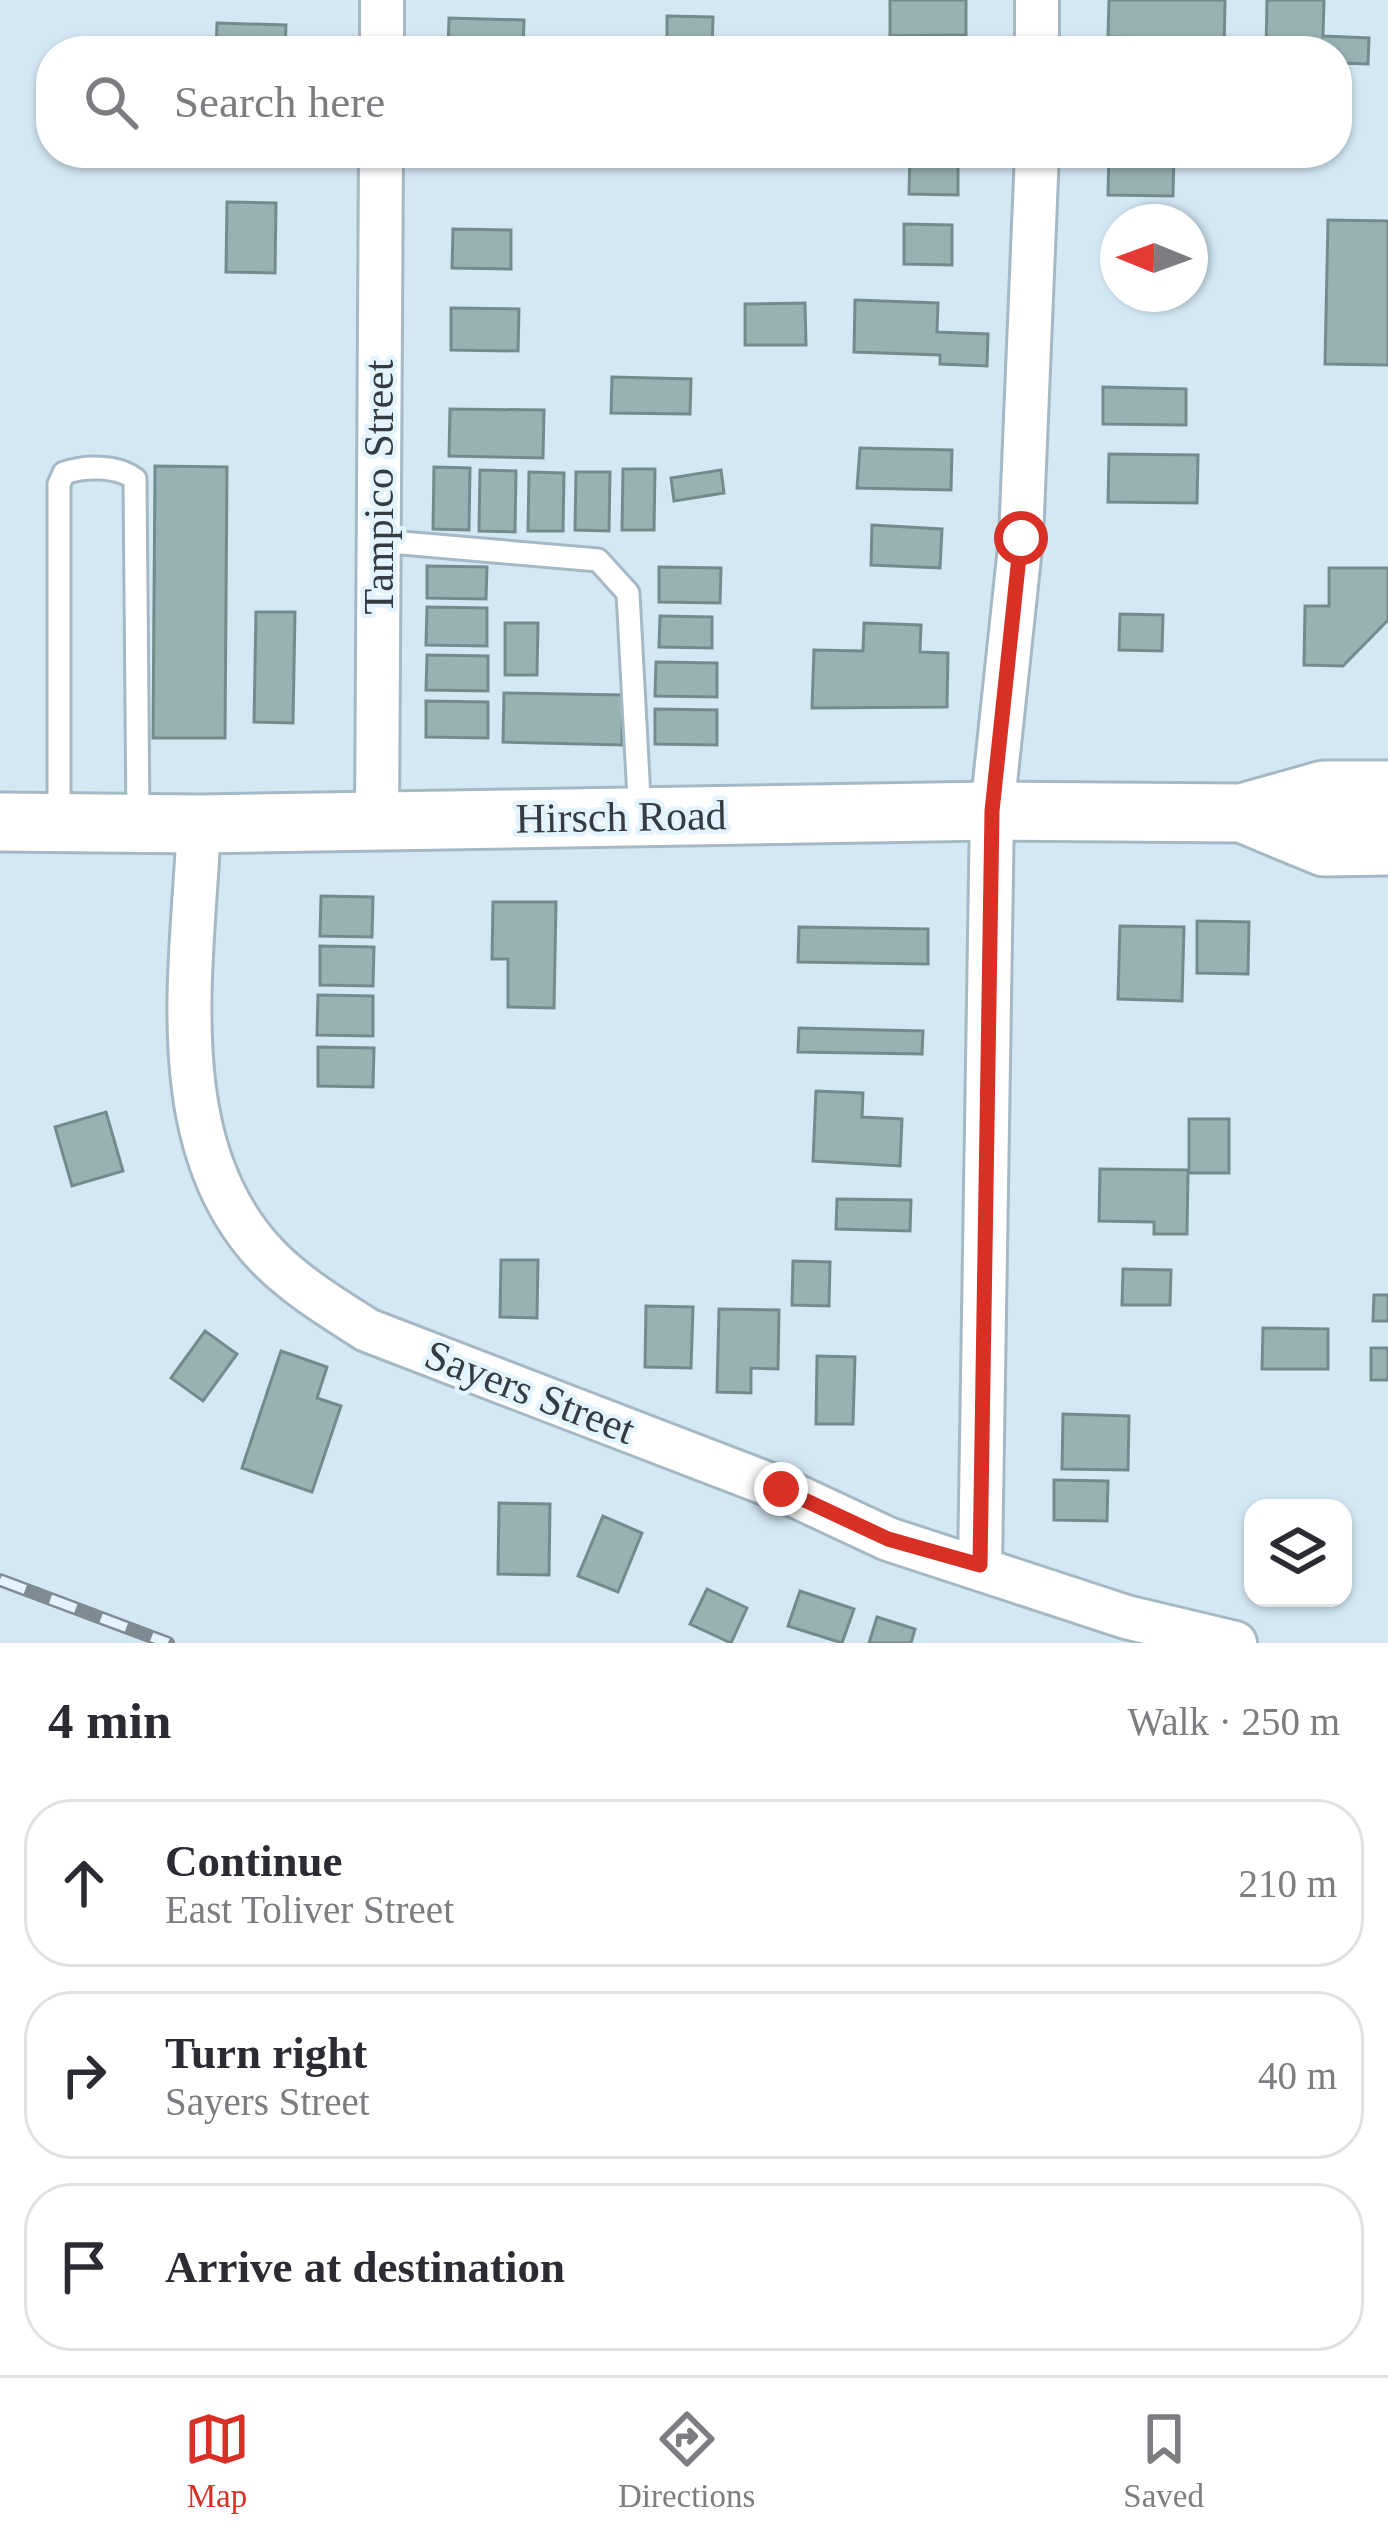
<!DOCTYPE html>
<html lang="en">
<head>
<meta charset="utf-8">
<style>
  :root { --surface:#fff; --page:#f7f7f7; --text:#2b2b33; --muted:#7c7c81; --line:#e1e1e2; --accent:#d93025 }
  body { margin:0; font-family:Georgia,serif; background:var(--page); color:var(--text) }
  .controls { position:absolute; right:36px; bottom:36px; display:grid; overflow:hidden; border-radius:24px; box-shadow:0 3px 9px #0004 }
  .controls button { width:108px; height:108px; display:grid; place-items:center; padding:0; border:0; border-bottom:3px solid var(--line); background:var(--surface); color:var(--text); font:60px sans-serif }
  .compass { position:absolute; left:1100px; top:204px; width:108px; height:108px; border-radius:50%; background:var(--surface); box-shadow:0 3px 9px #0004; rotate:271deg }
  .stop { position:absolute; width:36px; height:36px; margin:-27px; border:9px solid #d93025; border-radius:50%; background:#fff }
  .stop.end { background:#d93025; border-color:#fff; box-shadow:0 3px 12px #0008 }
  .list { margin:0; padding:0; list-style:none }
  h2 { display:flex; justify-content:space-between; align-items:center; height:156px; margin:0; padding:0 48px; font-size:51px }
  h2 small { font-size:39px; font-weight:400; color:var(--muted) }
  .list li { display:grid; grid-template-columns:78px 1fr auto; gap:36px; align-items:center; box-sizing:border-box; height:168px; margin:0 24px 24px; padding:0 24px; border:3px solid var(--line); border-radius:48px }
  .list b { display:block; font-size:45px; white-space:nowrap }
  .list p { margin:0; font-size:39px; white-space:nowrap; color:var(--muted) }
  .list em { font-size:39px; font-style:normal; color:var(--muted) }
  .icon { flex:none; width:66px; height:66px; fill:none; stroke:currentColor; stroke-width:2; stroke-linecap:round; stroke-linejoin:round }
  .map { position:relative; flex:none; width:1388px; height:1643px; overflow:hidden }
  .search { position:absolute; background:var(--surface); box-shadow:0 3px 9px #0004; left:36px; right:36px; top:36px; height:132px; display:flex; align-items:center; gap:30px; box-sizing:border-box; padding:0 42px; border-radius:48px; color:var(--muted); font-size:45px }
  .sheet { height:732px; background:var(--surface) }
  nav { display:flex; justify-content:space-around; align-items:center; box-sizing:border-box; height:168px; border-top:3px solid var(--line); background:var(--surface); font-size:33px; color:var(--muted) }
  nav a { display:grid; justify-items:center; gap:6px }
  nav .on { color:var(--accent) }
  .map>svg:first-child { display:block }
  .building { fill:#98b1b3; stroke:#748b8e; stroke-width:3 }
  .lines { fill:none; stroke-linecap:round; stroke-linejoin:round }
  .service-casing { stroke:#a5b8c4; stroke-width:27 }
  .minor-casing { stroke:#a5b8c4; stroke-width:48 }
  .secondary-casing { stroke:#a5b8c4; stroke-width:63 }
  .service { stroke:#fff; stroke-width:21 }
  .minor { stroke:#fff; stroke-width:42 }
  .secondary { stroke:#fff; stroke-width:57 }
  .rail-casing { stroke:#7e8b93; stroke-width:14 }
  .rail { stroke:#e4f4ff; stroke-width:9; stroke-dasharray:27; stroke-linecap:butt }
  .route { stroke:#d93025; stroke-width:15 }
  .labels { text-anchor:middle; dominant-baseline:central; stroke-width:9; stroke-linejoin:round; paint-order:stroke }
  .street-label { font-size:42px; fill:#343c41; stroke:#e4f4ff }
</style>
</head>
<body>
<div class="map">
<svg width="1388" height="1643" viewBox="0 0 1388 1643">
  <rect width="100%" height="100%" fill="#d4e8f4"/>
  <!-- building -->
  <path class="building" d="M890,0h76v35l-76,1z
    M1109,0h116l-1,51h-68v-13l-48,-1z
    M1267,0h57l-1,36 46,2 -1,26 -31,-1v-12h-71z
    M667,16l46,1 -1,34h-45z
    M449,18l75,2 -1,31h-75z
    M217,23l69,2 -1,26h-69z
    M1109,153h65l-1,43 -65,-1z
    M910,154l48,1v40l-49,-1z
    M227,202l49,1 -1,70 -49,-1z
    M1328,220l60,1v144l-63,-1z
    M904,224l48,1v40l-48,-1z
    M453,229l58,1v39l-59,-1z
    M855,300l83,3 -1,29 51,2 -1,32 -47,-2v-9l-86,-3z
    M805,303l1,42h-61v-41z
    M451,308l68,1 -1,42 -67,-1z
    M612,377l79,2 -1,35 -79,-1z
    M1103,387l83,2v36l-83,-1z
    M450,409l94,1 -1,48 -94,-2z
    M860,448l92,2 -1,40 -94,-2z
    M1109,454l89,1 -1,48 -89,-1z
    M155,466l72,1 -2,271h-72z
    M434,467l36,1 -1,62 -36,-1z
    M623,469h32l-1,61h-32z
    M480,470l36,1 -1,61 -36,-1z
    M721,470l3,23 -50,8 -3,-23z
    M529,472l35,1 -1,58h-35z
    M576,472h34l-1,59 -34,-1z
    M872,525l70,4 -2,39 -69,-3z
    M427,566l60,1 -1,32 -59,-1z
    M659,567l62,1 -1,35 -61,-1z
    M1329,568h59v52l-45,46 -39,-1 1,-59h24z
    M427,607l60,1v38l-61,-1z
    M256,612h39l-2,111 -39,-1z
    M1120,614l43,1 -1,36 -43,-1z
    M660,616l52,1v31l-53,-1z
    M505,623h33l-1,52h-32z
    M864,623l57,2 -1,27 28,1 -1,54 -135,1 2,-58 49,1z
    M427,655l61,1v35l-62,-1z
    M656,662l61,1v34l-62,-1z
    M504,693l119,2 -1,50 -119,-3z
    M426,701l62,1v36l-62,-1z
    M655,709l62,1v35l-62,-1z
    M321,896l52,1 -1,40 -52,-1z
    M493,902h63l-2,106 -46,-1v-48h-16z
    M1197,921l52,1 -1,52 -51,-1z
    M1120,926l64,1 -2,74 -64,-2z
    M799,927l129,2v35l-130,-2z
    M320,946l54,1 -1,39 -53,-1z
    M318,995l55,1v40l-56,-1z
    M799,1028l124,3 -1,23 -124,-2z
    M318,1047l56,1 -1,39 -55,-1z
    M816,1091l47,2 -1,24 40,2 -2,47 -87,-5z
    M106,1112l17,59 -51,15 -17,-59z
    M1189,1119h40v54h-41l-1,61h-33v-12l-55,-1 1,-52 89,1z
    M837,1199l74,1 -1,31 -74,-2z
    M501,1260h37l-1,58 -37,-1z
    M793,1261l37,1 -1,44 -37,-1z
    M1123,1269l48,1 -1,35h-48z
    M1374,1295h14v26h-15z
    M646,1306l47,1 -2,61 -46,-1z
    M719,1309l60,1 -1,59 -27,-1v25l-34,-1z
    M1263,1328l65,1v40h-66z
    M205,1331l32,23 -34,47 -32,-23z
    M1371,1348h17v32h-17z
    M281,1351l46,16 -10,31 24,8 -29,86 -70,-24z
    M817,1356l38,1 -2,67h-37z
    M1063,1414l66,2 -1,54 -66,-1z
    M1054,1480l54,1 -1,40 -53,-1z
    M499,1503l51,1 -1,71 -51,-1z
    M603,1516l39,17 -24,59 -40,-16z
    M707,1589l40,19 -16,35 -41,-19z
    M800,1591l54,18 -12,34 -54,-17z
    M877,1617l38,12 -4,14h-42z"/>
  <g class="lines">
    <!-- service casing -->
    <g class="service-casing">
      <path id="service" d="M379,541l219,19 30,33 12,224
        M59,822v-338l5,-11c21,-7 53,-8 71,6l3,342"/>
    </g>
    <!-- minor casing -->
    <g class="minor-casing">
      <path id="minor" d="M382,51v-51
        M1037,51v-51
        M377,822l4,-669
        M199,824c-6,142 -40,323 71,435 29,29 63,49 97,71l414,159 107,50 238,78 109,26
        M980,1565l12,-754 29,-273 16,-385"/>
    </g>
    <!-- secondary casing -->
    <g class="secondary-casing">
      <path id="secondary" d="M1242,813l82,34 64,-1
        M0,822l199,2 793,-13 250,2 82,-23h64"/>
    </g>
    <!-- service -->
    <use href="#service" class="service"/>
    <!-- minor -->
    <use href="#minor" class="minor"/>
    <!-- secondary -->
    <use href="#secondary" class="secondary"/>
    <!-- rail casing -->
    <g class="rail-casing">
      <path id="rail" d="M0,1580l168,63"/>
    </g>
    <!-- rail -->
    <use href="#rail" class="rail"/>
  </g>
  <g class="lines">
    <!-- route -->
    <path class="route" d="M781,1489l107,50 92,26 12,-754 29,-273"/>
  </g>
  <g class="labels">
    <!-- street labels -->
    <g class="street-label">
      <text transform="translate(379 487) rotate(-90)">Tampico Street</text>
      <text transform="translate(621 817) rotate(-1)">Hirsch Road</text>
      <text transform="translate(530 1392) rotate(21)">Sayers Street</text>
    </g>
  </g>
</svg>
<div class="controls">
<button><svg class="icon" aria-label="layers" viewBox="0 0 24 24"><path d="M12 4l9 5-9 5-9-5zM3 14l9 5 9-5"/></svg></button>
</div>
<svg class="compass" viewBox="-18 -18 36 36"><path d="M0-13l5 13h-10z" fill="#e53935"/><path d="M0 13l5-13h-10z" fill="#7c7c81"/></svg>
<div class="stop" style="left:1021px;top:538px"></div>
<div class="stop end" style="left:781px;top:1489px"></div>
<div class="search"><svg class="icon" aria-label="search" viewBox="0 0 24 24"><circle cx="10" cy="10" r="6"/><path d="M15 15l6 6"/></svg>Search here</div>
</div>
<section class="sheet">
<h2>4 min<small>Walk · 250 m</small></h2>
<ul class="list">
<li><svg class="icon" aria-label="ahead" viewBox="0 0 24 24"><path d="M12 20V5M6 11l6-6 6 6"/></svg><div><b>Continue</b><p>East Toliver Street</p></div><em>210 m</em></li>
<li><svg class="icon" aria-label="right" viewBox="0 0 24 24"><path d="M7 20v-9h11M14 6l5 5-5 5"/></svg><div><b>Turn right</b><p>Sayers Street</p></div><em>40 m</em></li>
<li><svg class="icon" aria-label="arrive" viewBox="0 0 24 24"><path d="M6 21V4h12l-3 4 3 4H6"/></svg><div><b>Arrive at destination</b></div></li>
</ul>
</section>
<nav>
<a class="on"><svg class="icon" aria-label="map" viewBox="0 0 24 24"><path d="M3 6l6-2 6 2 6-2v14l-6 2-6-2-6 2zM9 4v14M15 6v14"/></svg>Map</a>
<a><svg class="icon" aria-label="directions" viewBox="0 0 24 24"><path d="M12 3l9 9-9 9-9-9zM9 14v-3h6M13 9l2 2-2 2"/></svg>Directions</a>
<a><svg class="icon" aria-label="saved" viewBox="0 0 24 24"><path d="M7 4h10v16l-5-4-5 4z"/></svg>Saved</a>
</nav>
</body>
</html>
